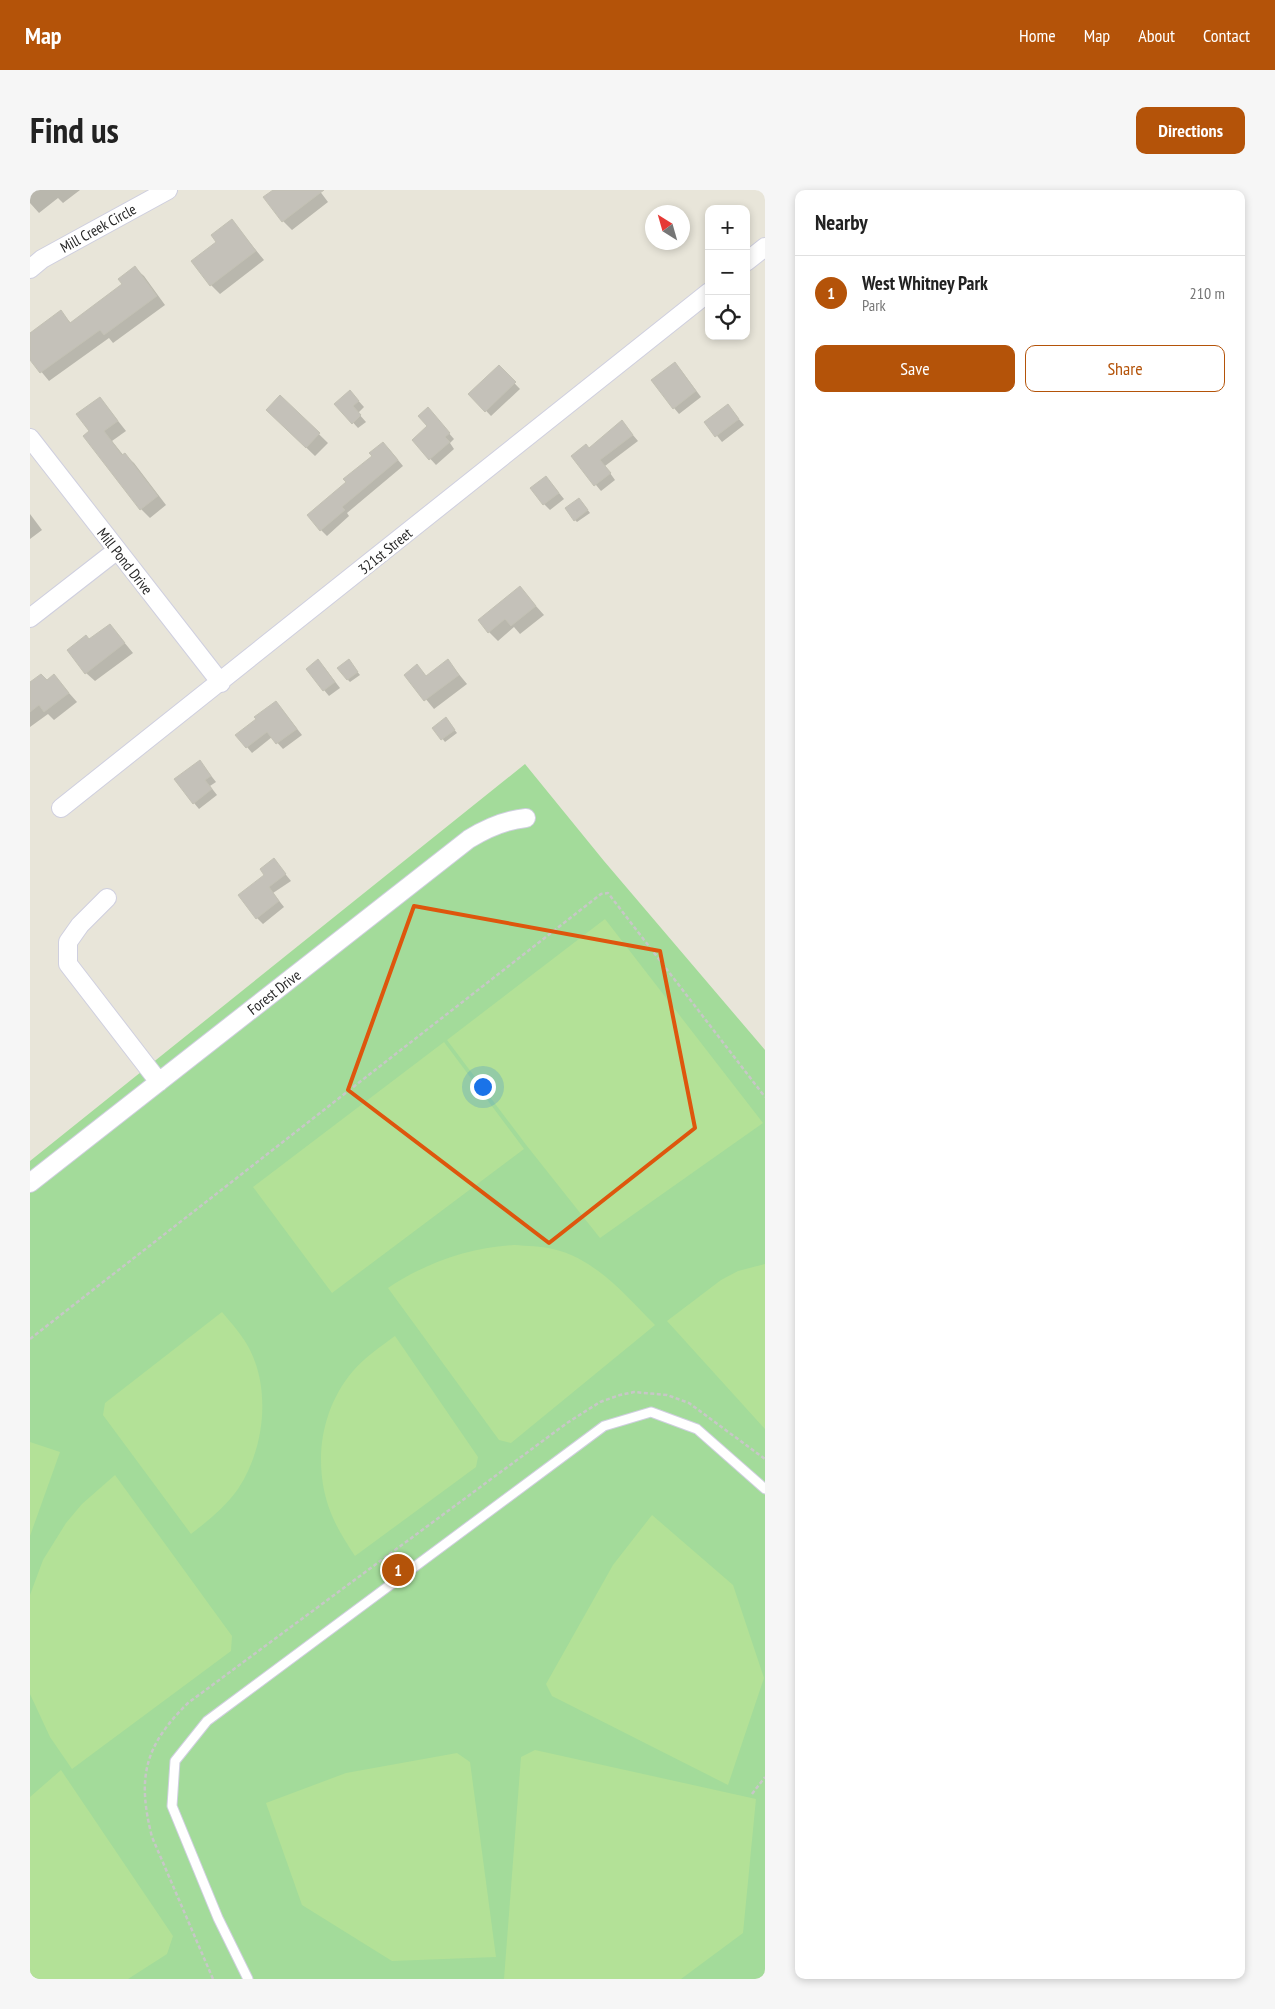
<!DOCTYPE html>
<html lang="en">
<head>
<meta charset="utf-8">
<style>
  :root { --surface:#fff; --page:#f6f6f6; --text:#222; --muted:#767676; --line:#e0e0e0; --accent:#b45309 }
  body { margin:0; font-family:"PT Sans Narrow",sans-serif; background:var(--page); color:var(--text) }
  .controls { position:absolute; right:15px; top:15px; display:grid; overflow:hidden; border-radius:10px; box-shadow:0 2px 8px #0003 }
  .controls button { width:45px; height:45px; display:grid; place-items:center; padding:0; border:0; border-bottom:1px solid var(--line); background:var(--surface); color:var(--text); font:25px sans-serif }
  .compass { position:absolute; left:615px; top:15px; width:45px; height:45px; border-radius:50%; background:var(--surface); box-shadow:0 2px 8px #0003; rotate:323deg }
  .you { position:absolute; left:452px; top:896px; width:18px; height:18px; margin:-12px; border:4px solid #fff; border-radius:50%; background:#1a73e8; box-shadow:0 0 0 8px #1a73e833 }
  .badge { display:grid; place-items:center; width:32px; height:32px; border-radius:50%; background:var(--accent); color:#fff; font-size:16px; font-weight:700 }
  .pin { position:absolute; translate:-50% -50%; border:2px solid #fff; box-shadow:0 1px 5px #0006 }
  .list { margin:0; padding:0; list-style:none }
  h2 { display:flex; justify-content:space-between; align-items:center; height:65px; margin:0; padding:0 20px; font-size:21px }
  h2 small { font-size:16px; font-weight:400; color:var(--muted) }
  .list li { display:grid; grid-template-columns:32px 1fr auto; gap:15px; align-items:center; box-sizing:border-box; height:75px; padding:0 20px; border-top:1px solid var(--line) }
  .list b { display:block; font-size:19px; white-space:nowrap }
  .list p { margin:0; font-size:16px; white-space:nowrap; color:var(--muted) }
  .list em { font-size:16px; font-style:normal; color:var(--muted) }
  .actions { display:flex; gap:10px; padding:15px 20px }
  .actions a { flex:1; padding:11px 0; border:1px solid var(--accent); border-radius:10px; text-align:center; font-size:18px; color:var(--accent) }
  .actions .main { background:var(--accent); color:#fff }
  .icon { flex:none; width:28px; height:28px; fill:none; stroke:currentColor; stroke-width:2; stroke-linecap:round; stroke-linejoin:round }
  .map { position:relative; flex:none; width:735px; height:1789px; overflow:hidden; border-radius:10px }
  header { display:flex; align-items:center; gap:30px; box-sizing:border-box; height:70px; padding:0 25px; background:var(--accent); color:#fff }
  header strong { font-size:24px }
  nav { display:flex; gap:28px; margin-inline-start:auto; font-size:18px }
  .intro { display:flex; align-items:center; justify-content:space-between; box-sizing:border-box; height:120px; padding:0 30px }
  h1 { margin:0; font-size:35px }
  .button { padding:12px 22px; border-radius:10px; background:var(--accent); color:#fff; font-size:18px; font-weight:700 }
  main { display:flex; gap:30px; padding:0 30px }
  aside { flex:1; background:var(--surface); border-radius:10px; box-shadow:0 2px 8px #0003 }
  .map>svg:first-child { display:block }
  .green { fill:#a3db9a }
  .pitch { fill:#b3e197 }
  .shadow { fill:#0003 }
  .building { fill:#c4c1b9; stroke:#c3c1b4 }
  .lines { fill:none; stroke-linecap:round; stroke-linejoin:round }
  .service-casing { stroke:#cfcfdf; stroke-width:11 }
  .minor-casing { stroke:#cfcfdf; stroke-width:20 }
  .path { stroke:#c7c7c7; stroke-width:2.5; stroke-dasharray:4 2.5; stroke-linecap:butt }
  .service { stroke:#fff; stroke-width:9 }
  .minor { stroke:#fff; stroke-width:18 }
  .marked { fill:none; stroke:#de560d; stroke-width:4; stroke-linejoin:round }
  .labels { text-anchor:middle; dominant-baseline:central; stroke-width:5; stroke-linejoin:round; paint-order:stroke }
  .street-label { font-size:15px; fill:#272727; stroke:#fff }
</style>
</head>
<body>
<header>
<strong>Map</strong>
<nav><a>Home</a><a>Map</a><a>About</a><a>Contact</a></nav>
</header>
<div class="intro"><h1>Find us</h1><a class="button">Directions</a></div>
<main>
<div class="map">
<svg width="735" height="1789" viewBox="0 0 735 1789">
  <rect width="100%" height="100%" fill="#e8e5d9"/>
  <!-- green -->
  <path class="green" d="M495,574l79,97 161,189v929h-735v-818z"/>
  <!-- pitch -->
  <path class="pitch" d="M575,729l158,204 -163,115 -73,-92 -80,-106z
    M414,852l80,107 -192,144 -79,-106z
    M484,1055c13,1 27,1 39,4 43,10 72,46 102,76l-144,118 -12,-3 -111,-152c37,-25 82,-41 126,-43z
    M735,1074v165l-98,-108 54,-41 17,-9z
    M192,1122c10,12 21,24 28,38 21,42 14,100 -12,139 -12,17 -30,32 -47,45l-88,-119 2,-12z
    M365,1146l83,121 -2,10 -121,89c-10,-15 -20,-31 -26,-48 -16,-47 -8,-99 24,-137 12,-14 27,-24 42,-35z
    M0,1252l30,10 -30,84z
    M85,1285l117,161 -1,15 -159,118 -22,-32 -20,-43v-99l13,-35 23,-37 16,-19z
    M622,1325l81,70 31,93 -36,107 -176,-89 -6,-12 67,-119z
    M505,1560l221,49 -13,134 -62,46h-177l17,-222z
    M427,1563l13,9 26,195 -104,4 -90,-56 -36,-102 80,-30z
    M31,1580l112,166 -6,18 -39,25h-98v-182z"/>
  <!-- shadow -->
  <path class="shadow" d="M0,0h50l-17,13 -5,-5 -19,15 -9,-10z
    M245,0h44l9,12 -36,28 -9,-9z
    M202,31l32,39 -44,34 -9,-9 6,-43z
    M105,78l9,8 21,29 -52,38 -4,-5 -60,43 -19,-23v-24l30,-22 11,11 53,-38z
    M469,177l21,22 -29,27 -21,-22z
    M650,179l21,28 -22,17 -5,-6z
    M250,206l48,47 -13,13 -48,-46z
    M70,208l26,33 -14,10 12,15 1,-1 9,8 32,42 -16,13 -9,-9 -50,-77z
    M326,208l8,9 -6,6 8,9 -8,6 -22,-24z
    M703,222l11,13 -22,17 -16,-20z
    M403,225l21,24 -4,4 4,6 -18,16 -23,-25 16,-13z
    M592,232l16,19 -33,25 10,14 -14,11 -29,-35 17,-7z
    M359,259l14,17 -56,47 2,3 -22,20 -6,-6z
    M516,287l18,22 -14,11 -6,-6z
    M552,312l8,11 -13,9 -2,-2z
    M0,324l12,16 -12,9z
    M490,398l24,27 -24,19 -6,-7 -16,14 -9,-9z
    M80,435l23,28 -38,28 -9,-8 4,-33z
    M418,471l19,23 -33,25 -28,-34 11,-9 10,11z
    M321,474l9,11 -10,7 -2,-2z
    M294,477l16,21 -11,8 -5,-6z
    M24,486l23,26 -23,18 -6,-6 -18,13v-43l17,-3z
    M246,512l26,33 -19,14 -11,-12 -20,16 -5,-6z
    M418,531l9,12 -12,9 -11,-14z
    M175,578l11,14 -6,4 7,9 -18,14 -5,-6z
    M244,670l17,21 -18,12 11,14 -21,17 -6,-6 9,-43z"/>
  <!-- building -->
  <path class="building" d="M243,0h51l-42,32 -19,-25z
    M202,29l24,32 -46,35 -19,-25 25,-19 -5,-7z
    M105,76l22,30 -53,39 -4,-5 -60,43 -10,-13v-27l31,-23 9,13 52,-39 -4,-5z
    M645,172l21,29 -23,18 -22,-29z
    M469,175l17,17 -31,30 -17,-18z
    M320,200l9,11 -6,5 8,9 -9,9 -18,-20z
    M250,205l40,38 -14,15 -40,-38z
    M70,207l18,24 -14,10 18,24 3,-2 33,43 -18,14 -57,-74 6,-5 -13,-17z
    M698,214l11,15 -24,18 -11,-15z
    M398,217l22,26 -5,4 5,5 -21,18 -17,-20 15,-14 -9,-10z
    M592,230l11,15 -33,25 11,13 -17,13 -23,-30 15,-12 3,4z
    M353,252l15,18 -56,47 3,3 -25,21 -13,-16 39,-33 -3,-3 29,-23 -3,-3z
    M516,286l13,17 -16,12 -13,-17z
    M549,308l9,12 -14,11 -9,-13z
    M490,396l16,20 -25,20 -6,-7 -17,14 -10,-13z
    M80,434l15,19 -40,31 -18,-24 19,-15 3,4z
    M288,469l17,23 -12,9 -17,-22z
    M319,469l9,13 -11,8 -10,-12z
    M418,469l11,16 -35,26 -20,-26 13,-11 9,12z
    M11,484l6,6 7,-6 15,19 -25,19 -5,-7 -9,7v-30z
    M246,511l21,28 -21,15 -9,-12 -21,16 -11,-13 21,-16 -2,-2z
    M416,527l9,13 -14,10 -9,-12z
    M170,570l11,16 -6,4 7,9 -19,15 -19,-25z
    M244,668l12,16 -17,13 10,14 -23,18 -18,-24 26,-20 -4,-6z"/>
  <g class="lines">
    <!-- service casing -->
    <g class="service-casing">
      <path id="service" d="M218,1789l-30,-61 -46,-112 3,-45 32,-40 397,-295 47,-14 46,17 68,60"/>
    </g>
    <!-- minor casing -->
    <g class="minor-casing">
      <path id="minor" d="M716,72l19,-15
        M0,79l12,-10 126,-69
        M0,248l191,245
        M0,428l86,-67
        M31,618l648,-516
        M77,708l-27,27 -12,17v22l91,118
        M0,993l439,-344c18,-11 36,-19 57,-21"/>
    </g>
    <!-- path -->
    <path class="path" d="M0,1149l571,-445 7,-1 157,204
      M722,1604l13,-17
      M183,1789l-61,-142c-15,-59 -8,-91 36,-134l379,-280 33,-21 20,-7 14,-3 33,3 22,8 76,56"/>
    <!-- service -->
    <use href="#service" class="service"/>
    <!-- minor -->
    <use href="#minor" class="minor"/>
  </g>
  <!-- marked area -->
  <path class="marked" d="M384,716l246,45 35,177 -146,115 -201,-153z"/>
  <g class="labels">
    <!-- street labels -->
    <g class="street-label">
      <text transform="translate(68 38) rotate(-29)">Mill Creek Circle</text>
      <text transform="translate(355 361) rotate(-39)">321st Street</text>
      <text transform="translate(95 371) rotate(52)">Mill Pond Drive</text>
      <text transform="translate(244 802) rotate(-38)">Forest Drive</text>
    </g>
  </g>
</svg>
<div class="controls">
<button>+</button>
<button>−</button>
<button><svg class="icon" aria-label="locate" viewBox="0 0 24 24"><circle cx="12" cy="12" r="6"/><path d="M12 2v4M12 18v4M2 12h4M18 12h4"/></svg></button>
</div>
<svg class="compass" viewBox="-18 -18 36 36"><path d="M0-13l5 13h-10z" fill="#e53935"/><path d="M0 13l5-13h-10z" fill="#767676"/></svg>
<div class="you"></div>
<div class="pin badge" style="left:368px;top:1380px">1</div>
</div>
<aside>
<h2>Nearby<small></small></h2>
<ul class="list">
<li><span class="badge">1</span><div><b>West Whitney Park</b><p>Park</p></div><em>210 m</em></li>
</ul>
<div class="actions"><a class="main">Save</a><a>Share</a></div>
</aside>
</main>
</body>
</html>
